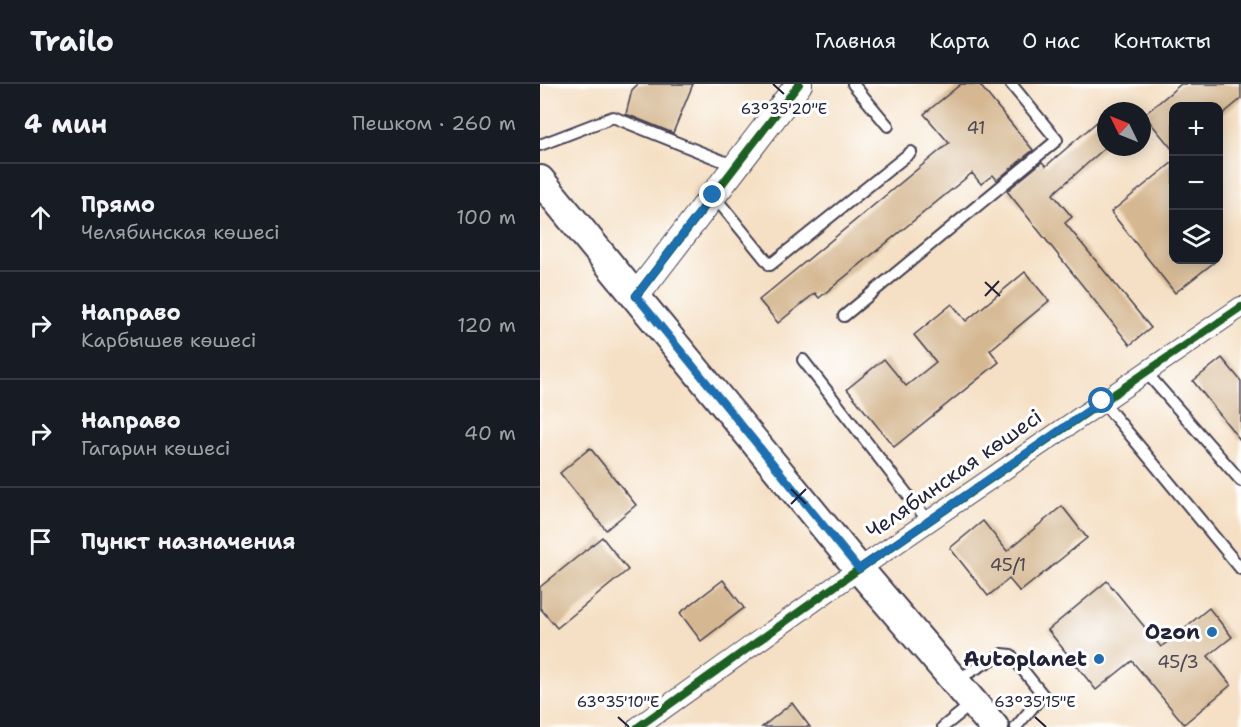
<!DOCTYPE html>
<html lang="ru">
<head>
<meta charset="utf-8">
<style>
  :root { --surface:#171b24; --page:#20242c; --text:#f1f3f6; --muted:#9ea1a6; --line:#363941 }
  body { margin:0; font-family:"Shantell Sans",sans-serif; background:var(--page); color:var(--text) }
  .controls { position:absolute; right:18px; top:18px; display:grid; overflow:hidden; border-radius:12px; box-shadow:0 3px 15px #0003 }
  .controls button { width:54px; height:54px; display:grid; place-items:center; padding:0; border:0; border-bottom:2px solid var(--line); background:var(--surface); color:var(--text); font:30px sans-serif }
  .compass { position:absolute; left:557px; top:18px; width:54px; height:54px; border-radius:50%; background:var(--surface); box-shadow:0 3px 15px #0003; rotate:313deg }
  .stop { position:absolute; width:18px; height:18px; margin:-14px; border:4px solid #1f6fb2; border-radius:50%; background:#fff }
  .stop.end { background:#1f6fb2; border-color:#fff; box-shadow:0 2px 6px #0008 }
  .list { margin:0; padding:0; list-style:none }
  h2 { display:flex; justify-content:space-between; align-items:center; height:78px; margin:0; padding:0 24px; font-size:26px }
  h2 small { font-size:20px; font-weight:400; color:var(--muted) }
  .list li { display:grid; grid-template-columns:39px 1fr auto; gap:18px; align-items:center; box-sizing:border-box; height:108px; padding:0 24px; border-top:2px solid var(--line) }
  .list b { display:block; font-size:22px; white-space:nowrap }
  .list p { margin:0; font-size:20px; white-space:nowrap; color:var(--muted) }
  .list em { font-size:20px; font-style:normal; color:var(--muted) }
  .icon { flex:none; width:33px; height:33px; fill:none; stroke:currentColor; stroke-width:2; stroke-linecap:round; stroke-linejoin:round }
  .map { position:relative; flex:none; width:701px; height:643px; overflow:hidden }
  header { display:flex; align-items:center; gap:36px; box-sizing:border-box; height:84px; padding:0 30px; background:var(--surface); border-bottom:2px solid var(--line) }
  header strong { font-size:28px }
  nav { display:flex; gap:33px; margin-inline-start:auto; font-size:21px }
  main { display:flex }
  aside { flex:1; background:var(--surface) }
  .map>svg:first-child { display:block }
  .building { fill:#d5b892 }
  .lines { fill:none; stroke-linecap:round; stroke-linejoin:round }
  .service-casing { stroke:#423e50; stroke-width:14 }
  .minor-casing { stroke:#423e50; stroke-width:22 }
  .tertiary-casing { stroke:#423e50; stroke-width:28 }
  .secondary-casing { stroke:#423e50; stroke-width:32 }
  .service { stroke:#fff; stroke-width:10 }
  .minor { stroke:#fff; stroke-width:20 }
  .tertiary { stroke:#fff; stroke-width:26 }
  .secondary { stroke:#fff; stroke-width:28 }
  .cycleway-casing { stroke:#fff; stroke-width:11 }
  .cycleway { stroke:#1b5e20; stroke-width:8 }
  .route { stroke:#1f6fb2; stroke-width:8 }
  .ticks { fill:none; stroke:#22223b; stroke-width:2 }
  .poi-dot { fill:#1f6fb2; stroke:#fff; stroke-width:2 }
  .labels { text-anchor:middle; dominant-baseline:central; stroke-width:6; stroke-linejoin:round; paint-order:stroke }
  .number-label { font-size:18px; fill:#4f4851 }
  .street-label { font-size:21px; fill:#22223b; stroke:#fff }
  .poi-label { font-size:21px; font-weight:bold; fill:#22223b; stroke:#fff; text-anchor:end }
  .ticks-label { font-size:15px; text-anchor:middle; fill:#22223b; stroke:#fff; stroke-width:6; stroke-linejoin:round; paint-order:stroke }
</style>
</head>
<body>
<header>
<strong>Trailo</strong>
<nav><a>Главная</a><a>Карта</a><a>О нас</a><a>Контакты</a></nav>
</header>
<main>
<aside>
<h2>4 мин<small>Пешком · 260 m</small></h2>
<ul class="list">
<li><svg class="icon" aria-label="ahead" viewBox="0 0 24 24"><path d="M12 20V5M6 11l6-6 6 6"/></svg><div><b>Прямо</b><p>Челябинская көшесі</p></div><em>100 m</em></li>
<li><svg class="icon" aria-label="right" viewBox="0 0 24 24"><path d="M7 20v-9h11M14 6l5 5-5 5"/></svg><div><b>Направо</b><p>Карбышев көшесі</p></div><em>120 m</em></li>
<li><svg class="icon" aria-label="right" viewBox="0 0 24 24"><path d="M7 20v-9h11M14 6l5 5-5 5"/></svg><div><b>Направо</b><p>Гагарин көшесі</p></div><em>40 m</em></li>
<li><svg class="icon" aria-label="arrive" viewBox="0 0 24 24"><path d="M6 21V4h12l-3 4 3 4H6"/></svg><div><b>Пункт назначения</b></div></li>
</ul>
</aside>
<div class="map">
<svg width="701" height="643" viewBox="0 0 701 643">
  <rect width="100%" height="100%" fill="#fff"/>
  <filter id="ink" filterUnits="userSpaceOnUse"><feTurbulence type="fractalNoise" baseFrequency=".0167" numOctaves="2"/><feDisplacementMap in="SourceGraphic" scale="12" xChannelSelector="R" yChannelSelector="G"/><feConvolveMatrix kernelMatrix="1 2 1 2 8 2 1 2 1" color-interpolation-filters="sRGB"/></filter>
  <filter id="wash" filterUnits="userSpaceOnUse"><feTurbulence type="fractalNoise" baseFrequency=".008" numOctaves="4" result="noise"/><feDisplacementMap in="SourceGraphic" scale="24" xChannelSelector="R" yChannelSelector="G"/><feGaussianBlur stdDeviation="1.35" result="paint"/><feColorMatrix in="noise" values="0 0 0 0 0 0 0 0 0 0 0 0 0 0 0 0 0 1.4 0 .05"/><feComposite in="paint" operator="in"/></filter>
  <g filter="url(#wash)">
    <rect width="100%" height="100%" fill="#f5e0c5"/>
    <g id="blocks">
      <!-- building -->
      <path class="building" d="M98,0h55l-20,49 -47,-19 6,-24z
        M421,0h18l54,66 -36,30 -4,-5 -12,9 -9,-11 -153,125 -4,-5 -37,30 -19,-23 190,-157 -25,-29z
        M641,0h60v15l-23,19v-12h-45v44l-29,-35z
        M558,37l8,10v16l-53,47 19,23 -7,6 86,105 -21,17 -123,-154 35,-29 4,4z
        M633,78v98h44l-42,33 -64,-81z
        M485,188l24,29 -59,49 9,12 -105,85 -47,-58 37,-30 22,27 30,-24 -22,-27 38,-31 14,17z
        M682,274l19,23v60l-48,-60z
        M50,364l46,57 -30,25 -46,-57z
        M522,422l25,32 -67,54 -11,-13 -21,17 -38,-48 33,-27 24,30z
        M62,453l26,33 -71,58 -17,-20v-21z
        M183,496l21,28 -43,33 -21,-28z
        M567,497l54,66 48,-39 23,29 -24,19 23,29 -47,39 -52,-63 -36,29 -48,-60z
        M252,619l18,24h-48z"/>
    </g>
  </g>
  <g filter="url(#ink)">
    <use href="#blocks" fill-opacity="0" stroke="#423e50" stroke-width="1.5"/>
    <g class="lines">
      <!-- service casing -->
      <g class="service-casing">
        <path id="service" d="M313,0l35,42
          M0,61l73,-28 122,49
          M173,111l57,70 141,-113
          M304,232l213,-176 -46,-56
          M263,276l125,161
          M605,287l96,110
          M562,317l139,168
          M416,596l46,-26 9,1 32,40 -27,32
          M403,643l30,-24"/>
      </g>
      <!-- minor casing -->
      <g class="minor-casing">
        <path id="minor" d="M98,643l221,-158 382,-262"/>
      </g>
      <!-- tertiary casing -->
      <g class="tertiary-casing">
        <path id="tertiary" d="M96,212l163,-212"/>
      </g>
      <!-- secondary casing -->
      <g class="secondary-casing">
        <path id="secondary" d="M0,96l319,389 135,158"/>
      </g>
      <!-- service -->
      <use href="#service" class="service"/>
      <!-- minor -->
      <use href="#minor" class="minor"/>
      <!-- tertiary -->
      <use href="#tertiary" class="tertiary"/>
      <!-- secondary -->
      <use href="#secondary" class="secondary"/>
      <!-- cycleway casing -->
      <g class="cycleway-casing">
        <path id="cycleway" d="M96,212l163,-212
          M98,643l221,-158 382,-262"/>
      </g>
      <!-- cycleway -->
      <use href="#cycleway" class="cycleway"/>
    </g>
  </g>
  <g class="lines" filter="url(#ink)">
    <!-- route -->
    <path class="route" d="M173,111l-77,101 223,273 243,-168"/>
  </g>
  <!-- ticks -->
  <path class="ticks" d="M233,0l11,10M445,198l15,14M445,212l14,-15M251,405l15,15M251,420l15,-15M78,633l11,10M495,633l11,10"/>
  <!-- markers -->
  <g class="poi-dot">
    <circle cx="672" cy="548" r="6"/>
    <circle cx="559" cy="575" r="6"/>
  </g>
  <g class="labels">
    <!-- number labels -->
    <g class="number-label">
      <text x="436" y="44">41</text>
      <text x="468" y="481">45/1</text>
      <text x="638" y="578">45/3</text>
    </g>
    <!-- street labels -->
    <g class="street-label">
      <text transform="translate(414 390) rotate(-35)">Челябинская көшесі</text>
    </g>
    <!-- poi labels -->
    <g class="poi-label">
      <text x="660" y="548">Ozon</text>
      <text x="547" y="575">Autoplanet</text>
    </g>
  </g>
  <g class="ticks-label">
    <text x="244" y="30">63°35'20"E</text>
    <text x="78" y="623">63°35'10"E</text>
    <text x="495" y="623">63°35'15"E</text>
  </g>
</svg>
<div class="controls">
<button>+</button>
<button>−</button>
<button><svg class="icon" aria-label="layers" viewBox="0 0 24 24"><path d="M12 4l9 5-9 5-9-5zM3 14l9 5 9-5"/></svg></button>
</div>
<svg class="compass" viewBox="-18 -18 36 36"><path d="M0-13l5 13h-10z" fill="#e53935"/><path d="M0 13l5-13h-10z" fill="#9ea1a6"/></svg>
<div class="stop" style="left:562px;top:317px"></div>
<div class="stop end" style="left:173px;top:111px"></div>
</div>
</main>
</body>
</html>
